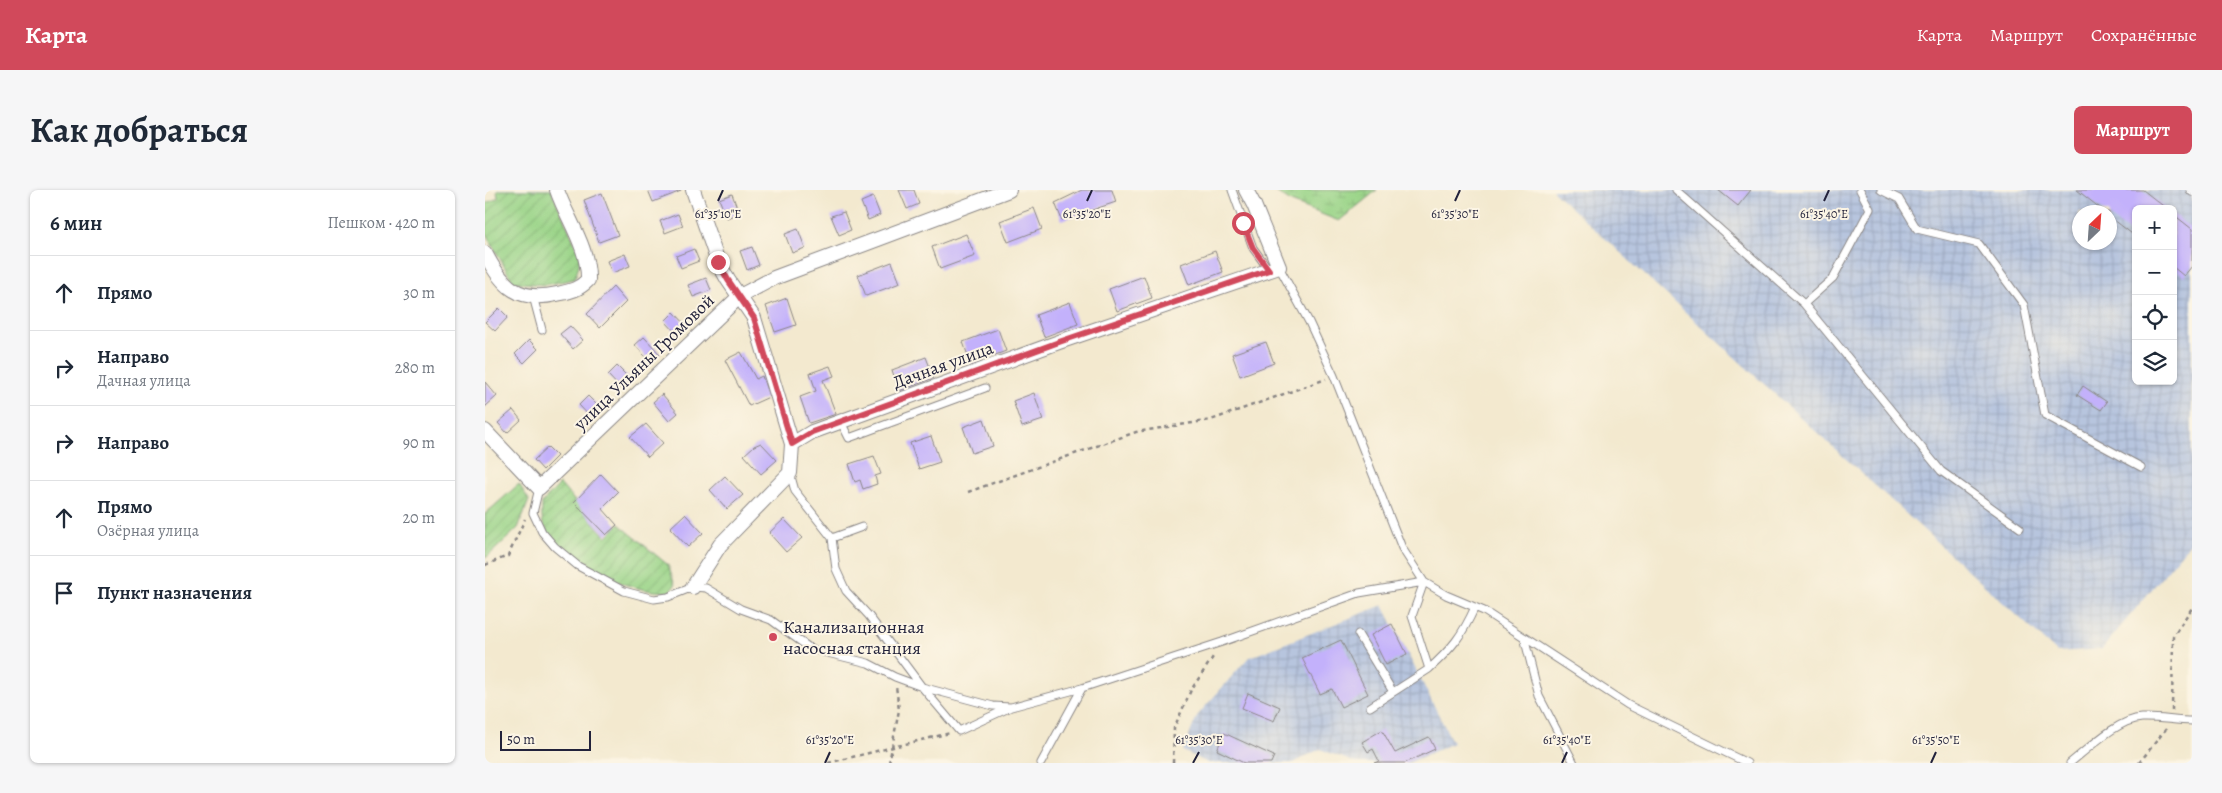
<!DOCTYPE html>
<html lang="ru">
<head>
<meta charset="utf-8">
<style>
  :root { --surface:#fff; --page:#f6f6f7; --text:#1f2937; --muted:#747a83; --line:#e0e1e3; --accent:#d1495b }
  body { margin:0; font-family:Alegreya,serif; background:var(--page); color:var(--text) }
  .controls { position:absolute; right:15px; top:15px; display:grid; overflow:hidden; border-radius:8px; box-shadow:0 1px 4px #0004 }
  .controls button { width:45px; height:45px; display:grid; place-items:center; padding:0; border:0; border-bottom:1px solid var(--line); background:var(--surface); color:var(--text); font:25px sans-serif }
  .compass { position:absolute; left:1587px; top:15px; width:45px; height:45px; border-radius:50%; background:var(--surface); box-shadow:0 1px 4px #0004; rotate:25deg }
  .scale { position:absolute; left:15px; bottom:12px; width:91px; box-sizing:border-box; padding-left:5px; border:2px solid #22223b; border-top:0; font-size:14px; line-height:18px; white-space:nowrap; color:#22223b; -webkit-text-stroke:4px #fcf5e5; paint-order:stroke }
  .stop { position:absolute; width:15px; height:15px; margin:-11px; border:4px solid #d1495b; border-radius:50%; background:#fff }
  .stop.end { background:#d1495b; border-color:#fff; box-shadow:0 1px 5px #0008 }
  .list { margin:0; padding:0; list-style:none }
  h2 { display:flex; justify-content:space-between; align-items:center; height:65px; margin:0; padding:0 20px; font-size:21px }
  h2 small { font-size:16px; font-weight:400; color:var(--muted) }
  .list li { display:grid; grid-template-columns:32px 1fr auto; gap:15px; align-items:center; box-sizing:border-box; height:75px; padding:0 20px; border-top:1px solid var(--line) }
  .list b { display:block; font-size:19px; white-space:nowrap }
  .list p { margin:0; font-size:16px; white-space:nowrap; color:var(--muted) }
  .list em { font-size:16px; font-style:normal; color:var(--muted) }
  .icon { flex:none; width:28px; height:28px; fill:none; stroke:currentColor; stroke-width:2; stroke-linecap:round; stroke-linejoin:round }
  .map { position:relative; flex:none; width:1707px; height:573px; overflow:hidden; border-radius:8px }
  header { display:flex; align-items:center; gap:30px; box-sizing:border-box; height:70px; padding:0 25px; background:var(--accent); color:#fff }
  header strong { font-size:24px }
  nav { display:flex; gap:28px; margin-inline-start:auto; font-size:18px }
  .intro { display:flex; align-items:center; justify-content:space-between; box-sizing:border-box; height:120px; padding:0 30px }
  h1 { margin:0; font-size:35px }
  .button { padding:12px 22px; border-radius:8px; background:var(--accent); color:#fff; font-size:18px; font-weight:700 }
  main { display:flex; gap:30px; padding:0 30px }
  aside { flex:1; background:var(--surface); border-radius:8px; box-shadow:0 1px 4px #0004 }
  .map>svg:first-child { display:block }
  .industrial { fill:url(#industrial-grid); fill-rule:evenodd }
  .wetland { fill:url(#wetland-marsh); stroke:#5e7b62 }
  .garden { fill:url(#garden-furrows); stroke:#5e7b62 }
  .building { fill:#c3b1fb }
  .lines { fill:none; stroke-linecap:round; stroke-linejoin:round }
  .lane-casing { stroke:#8a8685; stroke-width:9 }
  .street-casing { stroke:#8a8685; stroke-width:16 }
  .path { stroke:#8a8685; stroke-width:2.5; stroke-dasharray:4 4; stroke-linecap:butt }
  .lane { stroke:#fff; stroke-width:7 }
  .street { stroke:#fff; stroke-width:14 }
  .route { stroke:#d1495b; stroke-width:6 }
  .ticks { fill:none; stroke:#22223b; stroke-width:2 }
  .poi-dot { fill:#d1495b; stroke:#fcf5e5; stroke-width:2 }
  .labels { text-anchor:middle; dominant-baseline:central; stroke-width:4; stroke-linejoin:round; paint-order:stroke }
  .street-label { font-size:18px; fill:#22223b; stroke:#fcf5e5 }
  .poi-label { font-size:18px; fill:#22223b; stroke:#fcf5e5; text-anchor:start }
  .ticks-label { font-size:12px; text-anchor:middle; fill:#22223b; stroke:#fcf5e5; stroke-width:4; stroke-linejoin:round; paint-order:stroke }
</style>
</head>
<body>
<header>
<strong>Карта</strong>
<nav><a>Карта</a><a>Маршрут</a><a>Сохранённые</a></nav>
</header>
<div class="intro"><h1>Как добраться</h1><a class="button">Маршрут</a></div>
<main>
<aside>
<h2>6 мин<small>Пешком · 420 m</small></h2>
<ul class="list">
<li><svg class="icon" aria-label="ahead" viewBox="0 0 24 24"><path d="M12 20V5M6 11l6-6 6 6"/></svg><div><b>Прямо</b></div><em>30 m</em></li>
<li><svg class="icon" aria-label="right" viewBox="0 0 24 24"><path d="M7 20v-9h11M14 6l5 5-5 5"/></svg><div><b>Направо</b><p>Дачная улица</p></div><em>280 m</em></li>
<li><svg class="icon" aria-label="right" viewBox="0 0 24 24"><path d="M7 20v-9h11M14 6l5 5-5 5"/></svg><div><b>Направо</b></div><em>90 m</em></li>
<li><svg class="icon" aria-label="ahead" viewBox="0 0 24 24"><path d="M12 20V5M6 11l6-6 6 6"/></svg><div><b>Прямо</b><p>Озёрная улица</p></div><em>20 m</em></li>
<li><svg class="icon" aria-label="arrive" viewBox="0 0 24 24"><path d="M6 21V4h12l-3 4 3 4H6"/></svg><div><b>Пункт назначения</b></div></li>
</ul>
</aside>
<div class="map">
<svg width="1707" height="573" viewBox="0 0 1707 573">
  <defs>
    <pattern id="industrial-grid" width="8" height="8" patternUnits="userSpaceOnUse" patternTransform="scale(1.25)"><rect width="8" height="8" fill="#b7c5de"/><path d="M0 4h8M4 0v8" fill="none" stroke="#9da9bf"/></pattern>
    <pattern id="wetland-marsh" width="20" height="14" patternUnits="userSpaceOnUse" patternTransform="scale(1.25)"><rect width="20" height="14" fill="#9ad488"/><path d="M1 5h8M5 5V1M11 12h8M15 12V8" fill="none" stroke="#84b676"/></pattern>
    <pattern id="garden-furrows" width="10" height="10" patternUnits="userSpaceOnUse" patternTransform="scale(1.25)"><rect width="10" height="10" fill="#9ad488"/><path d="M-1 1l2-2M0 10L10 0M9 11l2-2" fill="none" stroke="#84b676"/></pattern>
  </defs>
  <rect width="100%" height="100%" fill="#fcf5e5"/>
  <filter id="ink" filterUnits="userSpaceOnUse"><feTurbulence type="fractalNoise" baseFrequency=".02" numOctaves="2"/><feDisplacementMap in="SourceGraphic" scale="10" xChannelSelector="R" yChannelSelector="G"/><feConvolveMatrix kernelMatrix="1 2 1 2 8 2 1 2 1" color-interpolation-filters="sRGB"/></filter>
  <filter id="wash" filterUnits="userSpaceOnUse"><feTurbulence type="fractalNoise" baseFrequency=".0096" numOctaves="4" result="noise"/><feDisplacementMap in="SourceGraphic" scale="20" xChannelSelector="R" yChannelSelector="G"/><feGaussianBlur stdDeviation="1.12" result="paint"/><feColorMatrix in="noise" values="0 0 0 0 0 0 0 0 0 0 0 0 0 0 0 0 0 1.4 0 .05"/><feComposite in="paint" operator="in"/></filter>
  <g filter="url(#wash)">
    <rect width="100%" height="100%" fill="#f3e9cf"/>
    <!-- industrial -->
    <path class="industrial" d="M1067,0h640v351l-90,108 -45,3zM1651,19h37v172h-37zM1594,22h30v30h-30z
      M898,415l70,138 -44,20h-53l-36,-14 -27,14h-85l-25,-12 14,-35 51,-58z"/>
    <!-- wetland -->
    <path class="wetland" d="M788,0h104l-38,31 -48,-19z"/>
    <!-- garden -->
    <path class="garden" d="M14,0h52l30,67 -6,22 -31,6 -31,-3 -28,-50v-28l13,-6 -1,-7z
      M34,294l10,16 -11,28 -31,29h-2v-43z
      M75,294l46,53 13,-13 49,41 7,20 -5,7c-42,1 -105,-28 -126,-66 -3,-6 -2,-16 -2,-23z"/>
    <g id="blocks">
      <!-- building -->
      <path class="building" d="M163,0h33v1l-28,11z
        M414,0h15l5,14 -12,5z
        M597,0h30l4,12 -54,18 -7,-17z
        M1233,0h33l-13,16z
        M1592,0h66l24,19h-31v28l-27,-21v-4h-4z
        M117,3l16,42 -19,7 -15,-42z
        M247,4l7,19 -12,5 -8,-19z
        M388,7l7,18 -12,5 -7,-18z
        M549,18l8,21 -34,13 -8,-21z
        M359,22l7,18 -12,5 -8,-19z
        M193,24l5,12 -18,7 -5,-12z
        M1688,24l19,15v37l-8,10 -11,-9z
        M313,39l7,19 -13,5 -7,-19z
        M481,44l9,22 -35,13 -8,-22z
        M267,57l7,18 -12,5 -7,-19z
        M209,59l5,12 -18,7 -5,-12z
        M730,61l8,21 -34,13 -8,-21z
        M140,64l5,12 -18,7 -5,-12z
        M407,72l8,21 -34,13 -8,-21z
        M659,86l8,22 -35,13 -8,-22z
        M221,88l5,12 -18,7 -5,-12z
        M128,97l13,15 -26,26 -13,-14z
        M302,108l9,27 -21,7 -9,-26z
        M585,112l8,22 -34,13 -8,-22z
        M14,118l9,9 -13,14 -10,-9z
        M189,122l13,14 -9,9 -13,-14z
        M85,136l13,14 -10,9 -13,-15z
        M513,139l8,22 -35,13 -8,-22z
        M159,147l16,17 -9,9 -16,-18z
        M44,150l9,9 -14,14 -9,-9z
        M781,152l8,21 -34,13 -8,-22z
        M256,162l15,27 6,-3 7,21 -20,9 -24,-46z
        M441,167l8,21 -35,13 -7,-21z
        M132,176l14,14 -10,9 -13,-14z
        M345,176l4,10 -11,4 13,34 -27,9 -9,-26 16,-6 -6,-18z
        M0,192l12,14 -12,11z
        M1598,196l24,16 -6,8 -24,-15z
        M549,203l9,27 -21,7 -9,-26z
        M177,204l16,19 -9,8 -16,-19z
        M103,206l14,14 -10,9 -13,-14z
        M28,220l8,10 -14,13 -9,-10z
        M499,229l9,27 -21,7 -9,-26z
        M161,234l17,19 -15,14 -18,-20z
        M446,246l9,26 -21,7 -9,-26z
        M276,253l16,17 -16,14 -17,-19 10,-9z
        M63,257l9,9 -14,14 -9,-10z
        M389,266l7,18 -6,2 2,8 -14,5 -3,-9 -5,2 -6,-18z
        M116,284l17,18 -16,16 15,17 -11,10 -32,-33z
        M240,286l18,19 -16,14 -17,-19z
        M200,324l18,19 -15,14 -18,-19z
        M299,329l18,19 -16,14 -17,-19z
        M907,434l15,30 -21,11 -15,-30z
        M856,450l27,54 -27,13 -9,-18 -12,5 -18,-36z
        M763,503l32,14 -6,14 -32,-13z
        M897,540l13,23 34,-16 6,12 -30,14h-31l5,-2 -6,-12 -5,3 -6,-10z
        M739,543l50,23 -3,7h-27l-27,-13z"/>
    </g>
  </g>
  <g filter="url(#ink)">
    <use href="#blocks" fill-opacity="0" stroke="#8a8685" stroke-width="1"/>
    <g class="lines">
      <!-- lane casing -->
      <g class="lane-casing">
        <path id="lane" d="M747,0l21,58 16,22
          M1191,0l128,114 137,167 79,57
          M1396,0l18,9 18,30 62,15 45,61 21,110 96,52
          M1705,0l2,2
          M794,77l30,55 25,54 68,172 22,34 22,13 38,16 144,94 119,58
          M48,106l9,34
          M1319,114l29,-26 37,-69 -10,-19
          M356,232l8,16 136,-50
          M305,283l5,18 37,47 4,31 10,22 23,25 53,71 37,44 52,-24 71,-19 140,-46 137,-49 65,-11
          M54,298l-6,25 9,19 13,15 23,19 46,25 30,8 14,-2 25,-10 13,1 35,21 30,11 40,29 57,14 27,14 27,10 71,19 17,1
          M347,348l30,-11
          M873,444l35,58
          M1039,447l15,59 35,67
          M944,479c23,-21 33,-33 46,-62
          M885,517l59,-38 -17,-53 12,-34
          M556,573l41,-75
          M1585,573c18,-14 48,-44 72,-45 16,-1 33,3 50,3"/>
      </g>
      <!-- street casing -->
      <g class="street-casing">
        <path id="street" d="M208,0l25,72 10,18 26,38 38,126
          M0,63c17,33 33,50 72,41 14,-3 21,-4 31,-14 1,-32 -21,-61 -31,-90
          M0,241l54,57 201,-192 34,-18 235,-88
          M208,397l27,-42 70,-72 2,-29 20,-12 247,-90 220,-75 -25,-62 -8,-15"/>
      </g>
      <!-- path -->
      <path class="path" d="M483,302l168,-60 75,-12 115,-41
        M0,375l23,-9 17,-37
        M1687,521l1,-75 19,-28
        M343,573l122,-30
        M404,573l10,-53 -3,-24
        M688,573l1,-35 17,-38 24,-36
        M1654,573l27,-34"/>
      <!-- lane -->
      <use href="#lane" class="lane"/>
      <!-- street -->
      <use href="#street" class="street"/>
    </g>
  </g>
  <g class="lines" filter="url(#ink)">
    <!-- route -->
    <path class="route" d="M233,72l10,18 26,38 38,126 20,-12 247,-90 210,-72 -16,-22 -10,-25"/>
  </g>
  <!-- ticks -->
  <path class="ticks" d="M233,11l5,-11M602,11l5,-11M970,11l5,-11M1339,11l5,-11M340,573l5,-11M708,573l6,-11M1077,573l5,-11M1446,573l5,-11"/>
  <!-- markers -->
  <circle class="poi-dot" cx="288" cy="447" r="5"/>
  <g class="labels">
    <!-- street labels -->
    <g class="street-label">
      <text transform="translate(159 172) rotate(-44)">улица Ульяны Громовой</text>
      <text transform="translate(458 175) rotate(-20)">Дачная улица</text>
    </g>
    <!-- poi labels -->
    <g class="poi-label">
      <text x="298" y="437">Канализационная<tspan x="298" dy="21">насосная станция</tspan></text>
    </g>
  </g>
  <g class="ticks-label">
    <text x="233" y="28">61°35'10"E</text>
    <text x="602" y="28">61°35'20"E</text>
    <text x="970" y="28">61°35'30"E</text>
    <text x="1339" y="28">61°35'40"E</text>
    <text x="345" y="554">61°35'20"E</text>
    <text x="714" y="554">61°35'30"E</text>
    <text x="1082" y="554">61°35'40"E</text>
    <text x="1451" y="554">61°35'50"E</text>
  </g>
</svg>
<div class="controls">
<button>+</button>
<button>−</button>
<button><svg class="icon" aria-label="locate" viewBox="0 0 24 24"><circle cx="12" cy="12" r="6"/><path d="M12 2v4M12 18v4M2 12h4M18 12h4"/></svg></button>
<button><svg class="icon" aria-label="layers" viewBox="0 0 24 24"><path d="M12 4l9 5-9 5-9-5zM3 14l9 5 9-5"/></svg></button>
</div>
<svg class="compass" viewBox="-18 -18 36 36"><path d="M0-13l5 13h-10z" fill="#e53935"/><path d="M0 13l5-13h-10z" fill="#747a83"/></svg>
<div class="scale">50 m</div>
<div class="stop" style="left:758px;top:33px"></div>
<div class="stop end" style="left:233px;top:72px"></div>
</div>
</main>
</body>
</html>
